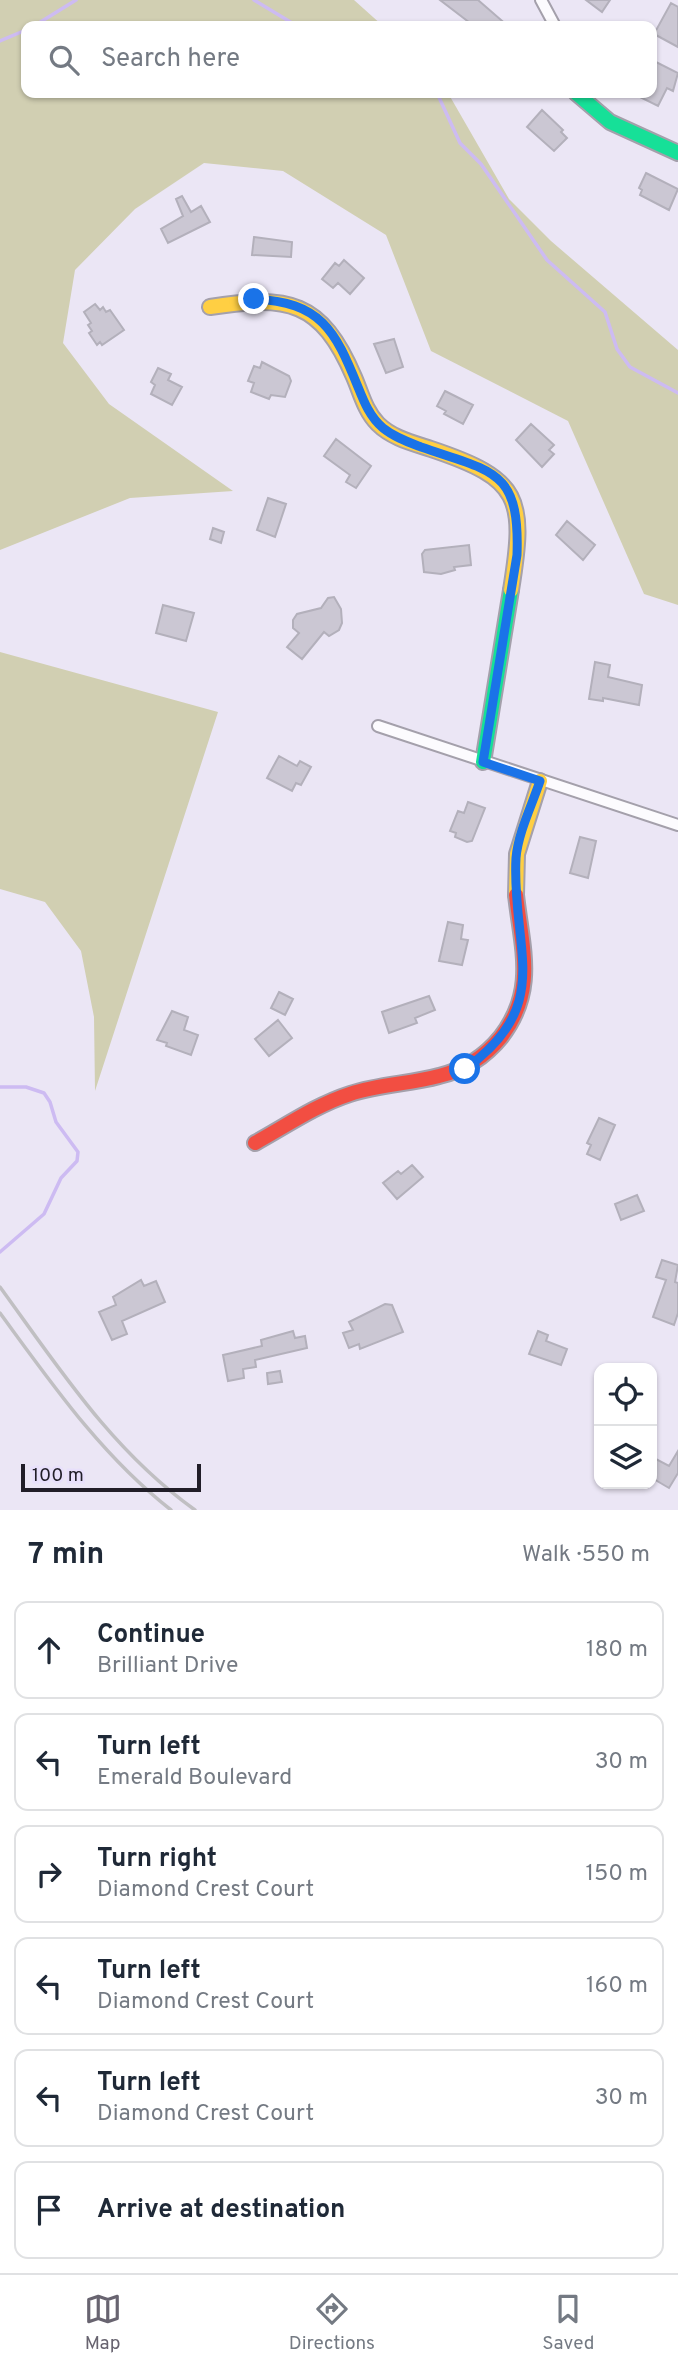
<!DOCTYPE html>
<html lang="en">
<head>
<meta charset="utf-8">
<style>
  :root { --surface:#fff; --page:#f2f2f3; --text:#1f2937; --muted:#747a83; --line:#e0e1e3; --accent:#686470 }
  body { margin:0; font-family:Overpass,sans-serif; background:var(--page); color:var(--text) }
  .controls { position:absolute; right:21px; bottom:21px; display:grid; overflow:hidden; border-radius:14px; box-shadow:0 2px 5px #0004 }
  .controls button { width:63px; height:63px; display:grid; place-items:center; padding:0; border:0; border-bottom:2px solid var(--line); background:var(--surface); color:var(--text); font:35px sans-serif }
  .scale { position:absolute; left:21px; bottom:18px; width:180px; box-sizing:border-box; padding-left:7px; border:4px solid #211e28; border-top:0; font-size:19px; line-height:24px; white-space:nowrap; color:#211e28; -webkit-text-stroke:5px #e8e0fb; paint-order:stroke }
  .stop { position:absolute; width:21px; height:21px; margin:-16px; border:5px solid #1a73e8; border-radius:50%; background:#fff }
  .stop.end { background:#1a73e8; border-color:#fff; box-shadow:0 2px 7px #0008 }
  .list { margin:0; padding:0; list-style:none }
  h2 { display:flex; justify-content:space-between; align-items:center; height:91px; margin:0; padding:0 28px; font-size:30px }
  h2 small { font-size:23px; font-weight:400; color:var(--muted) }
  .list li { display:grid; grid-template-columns:46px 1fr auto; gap:21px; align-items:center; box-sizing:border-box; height:98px; margin:0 14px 14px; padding:0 14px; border:2px solid var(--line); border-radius:14px }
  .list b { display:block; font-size:26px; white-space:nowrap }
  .list p { margin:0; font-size:23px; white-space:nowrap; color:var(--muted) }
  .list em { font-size:23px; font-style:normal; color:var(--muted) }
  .icon { flex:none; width:38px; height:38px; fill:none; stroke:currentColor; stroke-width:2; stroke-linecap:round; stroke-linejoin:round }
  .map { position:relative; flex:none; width:678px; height:1510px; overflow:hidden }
  .search { position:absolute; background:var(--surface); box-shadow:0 2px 5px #0004; left:21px; right:21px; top:21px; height:77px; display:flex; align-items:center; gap:18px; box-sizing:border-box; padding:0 24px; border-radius:14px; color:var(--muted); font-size:26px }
  .sheet { height:763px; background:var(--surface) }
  nav { display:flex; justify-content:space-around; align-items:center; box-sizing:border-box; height:98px; border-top:2px solid var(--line); background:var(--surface); font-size:19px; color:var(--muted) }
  nav a { display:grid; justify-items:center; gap:4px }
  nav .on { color:var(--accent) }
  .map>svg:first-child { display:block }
  .green { fill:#d1cfb2 }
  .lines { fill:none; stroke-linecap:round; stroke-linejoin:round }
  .stream { stroke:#cdbbf2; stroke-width:3.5 }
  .building { fill:#cbc7d3; stroke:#b3b0bb; stroke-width:2 }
  .street-casing { stroke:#a4a0ab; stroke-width:14 }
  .fast-casing { stroke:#a4a0ab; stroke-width:18 }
  .slow-casing { stroke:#a4a0ab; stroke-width:18 }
  .jam-casing { stroke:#a4a0ab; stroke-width:18 }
  .street { stroke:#fcfbfe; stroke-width:10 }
  .fast { stroke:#16e098; stroke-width:14 }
  .slow { stroke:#ffcf43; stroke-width:14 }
  .jam { stroke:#f24e42; stroke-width:14 }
  .rail { stroke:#c0bfc2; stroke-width:3.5 }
  .route { stroke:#1a73e8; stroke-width:9 }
</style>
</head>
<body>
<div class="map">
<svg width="678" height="1510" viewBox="0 0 678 1510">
  <rect width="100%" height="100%" fill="#ebe6f5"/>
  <!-- green -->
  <path class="green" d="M0,0h354l29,26h-357v67h422l61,106 42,42 127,109v255l-34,-11 -76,-173 -137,-70 -45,-116 -103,-64 -79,-8 -69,46 -60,61 -12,73 46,61 124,87 -103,7 -130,52z
    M0,652l218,60 -123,379 -1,-74 -13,-66 -36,-49 -45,-13z"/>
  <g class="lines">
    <!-- stream -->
    <path class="stream" d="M254,0l43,26
      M34,26l42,-26
      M0,41l26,-11
      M437,93l23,50 21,21 66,96 58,52 12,37 13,18 48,26
      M0,1087h26l18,6 6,9 6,20 22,30 -1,9 -16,17 -17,36 -44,38"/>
  </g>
  <!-- building -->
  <path class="building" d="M440,0h38l30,26h-34z
    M586,0h24l-8,12z
    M671,3l7,4v40l-24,-13z
    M652,60l26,13 -5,18 -6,-3 -9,18 -26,-13h20z
    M542,110l21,20 -2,2 6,6 -13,13 -27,-24z
    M646,173l32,16 -9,21 -29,-15 2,-5 -3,-2z
    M182,196l9,16 10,-6 9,16 -42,21 -7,-14 22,-13 -7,-17z
    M254,237l38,5 -1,15 -39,-2z
    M344,260l20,18 -14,16 -12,-11 -5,5 -11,-9 13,-16 4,3z
    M95,304l5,6 3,-3 3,5 4,-2 14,20 -22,15 -2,-3 -3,3 -8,-12 3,-2 -4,-6 3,-2 -7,-11z
    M394,339l9,28 -17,6 -12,-29z
    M262,362l27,14 2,5 -6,16 -14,-2 -2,4 -18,-7 3,-9 -6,-2 6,-15 6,2z
    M158,368l13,6 -3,6 14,7 -10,18 -21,-11 4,-9 -4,-3z
    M445,391l28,14 -10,19 -19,-10 2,-3 -9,-5z
    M531,424l23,21 -5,5 5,4 -12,13 -26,-27z
    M336,439l35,27 -15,22 -10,-6 4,-7 -26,-19z
    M268,498l18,6 -11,33 -18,-7z
    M567,521l28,24 -12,15 -27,-25z
    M213,528l11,4 -3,11 -11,-4z
    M469,545l2,20 -17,2 1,3 -14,4 -17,-2 -2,-18 3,-4z
    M334,597l7,12 1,14 -3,7 -10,6 -5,-4 -22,27 -15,-12 12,-14 -6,-5v-8l4,-6 24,-6 7,-10z
    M163,605l31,8 -8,28 -30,-8z
    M595,662l15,3 -2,12 34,8 -3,20 -36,-7v3l-14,-2z
    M279,756l18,10 3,-5 11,6 -10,18 -5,-2 -4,8 -25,-13z
    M468,802l17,6 -13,33 -5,1 -12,-5 1,-4 -6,-2 8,-20 6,2z
    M580,837l16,4 -8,37 -18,-5z
    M448,922l15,3 -2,14 7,1 -6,25 -23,-4z
    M279,992l14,7 -8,16 -14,-7z
    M429,996l6,14 -20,8 2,5 -28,10 -7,-21z
    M172,1011l16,6 -4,13 14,5 -7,20 -25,-9 1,-3 -10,-3z
    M278,1020l14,18 -23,18 -14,-17z
    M599,1118l16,7 -15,35 -13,-6 4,-9 -4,-2z
    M412,1165l11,12 -26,22 -14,-16 15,-12 3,3z
    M637,1195l7,16 -23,9 -6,-16z
    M662,1260l16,5 -3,17 3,1v30l-4,12 -21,-8 13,-37 -10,-3z
    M141,1280l3,6 12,-5 9,21 -43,19 5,13 -15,6 -13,-28 17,-7 -3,-8z
    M385,1304l7,1 11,27 -43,17 -1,-5 -10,4 -6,-15 10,-3 -4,-8z
    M293,1331l2,7 10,-2 2,12 -52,12 1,7 -13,2 1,9 -16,3 -5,-26 39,-9 -1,-6z
    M538,1331l10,4 -2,6 21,8 -6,16 -32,-11z
    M280,1371l2,11 -14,2 -1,-11z
    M678,1451v22l-9,15 -17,-10v-21l17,9z"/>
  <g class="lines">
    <!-- street casing -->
    <g class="street-casing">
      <path id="street" d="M541,0l14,26
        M378,726l300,99"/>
    </g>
    <!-- fast casing -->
    <g class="fast-casing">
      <path id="fast" d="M576,93l34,29 68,31
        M483,762l28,-172"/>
    </g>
    <!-- slow casing -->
    <g class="slow-casing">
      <path id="slow" d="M210,307c78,-12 111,-7 144,70 7,16 11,34 24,47 14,14 35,19 53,25 90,30 95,49 80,141
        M516,895l1,-41 23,-73"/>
    </g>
    <!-- jam casing -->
    <g class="jam-casing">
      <path id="jam" d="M255,1143c31,-17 61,-38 95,-49 29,-10 60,-10 89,-18 25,-6 45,-18 62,-39 36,-47 21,-88 15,-142"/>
    </g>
    <!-- street -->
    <use href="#street" class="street"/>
    <!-- fast -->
    <use href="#fast" class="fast"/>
    <!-- slow -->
    <use href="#slow" class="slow"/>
    <!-- jam -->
    <use href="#jam" class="jam"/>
    <!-- rail -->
    <path class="rail" d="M0,1287c59,81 112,164 195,223
      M0,1313c52,71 101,142 171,197"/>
  </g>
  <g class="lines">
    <!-- route -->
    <path class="route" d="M254,299c67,3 81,31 104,88 6,15 12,30 25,41 11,9 25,14 38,19 72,25 99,22 96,108l-34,207 57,19c-8,24 -22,52 -24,77 -5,91 40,146 -51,211"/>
  </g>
</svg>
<div class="controls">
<button><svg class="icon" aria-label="locate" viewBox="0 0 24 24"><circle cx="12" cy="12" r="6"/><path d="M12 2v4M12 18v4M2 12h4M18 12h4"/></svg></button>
<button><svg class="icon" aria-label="layers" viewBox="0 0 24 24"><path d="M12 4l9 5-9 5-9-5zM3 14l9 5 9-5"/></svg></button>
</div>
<div class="scale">100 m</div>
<div class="stop" style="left:465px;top:1069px"></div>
<div class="stop end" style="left:254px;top:299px"></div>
<div class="search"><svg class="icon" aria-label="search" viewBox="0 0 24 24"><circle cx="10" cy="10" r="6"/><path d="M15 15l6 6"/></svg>Search here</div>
</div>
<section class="sheet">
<h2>7 min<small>Walk · 550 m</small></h2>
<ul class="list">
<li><svg class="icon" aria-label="ahead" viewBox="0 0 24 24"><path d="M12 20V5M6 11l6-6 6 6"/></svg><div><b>Continue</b><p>Brilliant Drive</p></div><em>180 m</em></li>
<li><svg class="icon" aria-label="left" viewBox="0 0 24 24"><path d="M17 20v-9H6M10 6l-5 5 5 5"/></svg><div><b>Turn left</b><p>Emerald Boulevard</p></div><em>30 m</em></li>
<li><svg class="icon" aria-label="right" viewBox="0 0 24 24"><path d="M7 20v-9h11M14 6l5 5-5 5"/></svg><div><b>Turn right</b><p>Diamond Crest Court</p></div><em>150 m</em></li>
<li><svg class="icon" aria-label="left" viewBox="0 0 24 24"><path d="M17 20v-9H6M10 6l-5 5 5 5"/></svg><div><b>Turn left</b><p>Diamond Crest Court</p></div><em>160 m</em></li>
<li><svg class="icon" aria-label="left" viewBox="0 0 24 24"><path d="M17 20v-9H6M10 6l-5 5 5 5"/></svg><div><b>Turn left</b><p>Diamond Crest Court</p></div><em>30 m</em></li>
<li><svg class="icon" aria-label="arrive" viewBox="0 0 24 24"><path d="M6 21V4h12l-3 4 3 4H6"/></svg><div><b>Arrive at destination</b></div></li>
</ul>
</section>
<nav>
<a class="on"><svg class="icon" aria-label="map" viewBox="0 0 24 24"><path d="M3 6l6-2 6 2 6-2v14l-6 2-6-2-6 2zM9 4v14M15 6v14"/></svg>Map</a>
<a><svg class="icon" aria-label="directions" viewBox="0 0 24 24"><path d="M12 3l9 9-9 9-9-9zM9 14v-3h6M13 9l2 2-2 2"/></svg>Directions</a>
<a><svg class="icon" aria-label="saved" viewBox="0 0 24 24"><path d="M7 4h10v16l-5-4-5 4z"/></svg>Saved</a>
</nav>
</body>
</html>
